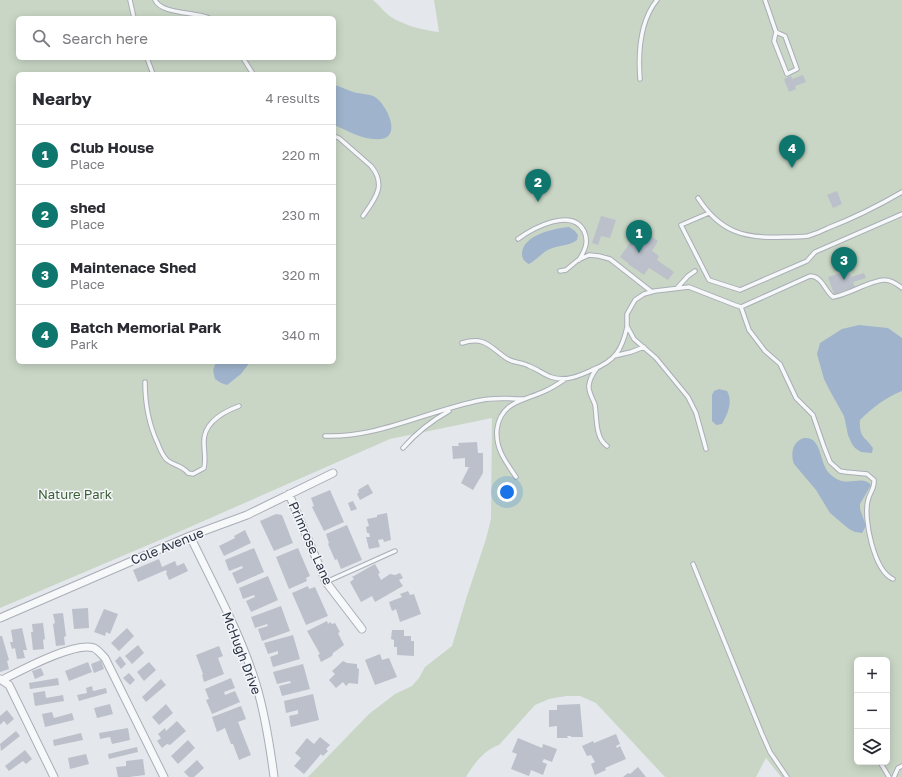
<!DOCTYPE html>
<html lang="en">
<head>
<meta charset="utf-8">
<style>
  :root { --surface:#fff; --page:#f7f7f7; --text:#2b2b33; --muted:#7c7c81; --line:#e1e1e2; --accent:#0f766e }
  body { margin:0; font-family:"Golos Text",sans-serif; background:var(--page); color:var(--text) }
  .controls { position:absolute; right:12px; bottom:12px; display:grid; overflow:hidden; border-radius:6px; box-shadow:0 2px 10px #0003 }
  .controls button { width:36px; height:36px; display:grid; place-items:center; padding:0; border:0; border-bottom:1px solid var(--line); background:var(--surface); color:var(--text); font:20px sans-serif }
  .you { position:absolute; left:507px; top:492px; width:14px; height:14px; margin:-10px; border:3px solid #fff; border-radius:50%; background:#1a73e8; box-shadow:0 0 0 6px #1a73e833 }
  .badge { display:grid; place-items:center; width:26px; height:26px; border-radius:50%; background:var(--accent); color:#fff; font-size:13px; font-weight:700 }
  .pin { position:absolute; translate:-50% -33px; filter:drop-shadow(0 1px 2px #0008) }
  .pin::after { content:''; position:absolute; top:21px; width:14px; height:12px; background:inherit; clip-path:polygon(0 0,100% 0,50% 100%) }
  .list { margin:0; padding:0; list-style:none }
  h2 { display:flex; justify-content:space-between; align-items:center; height:52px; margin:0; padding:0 16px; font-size:17px }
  h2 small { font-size:13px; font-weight:400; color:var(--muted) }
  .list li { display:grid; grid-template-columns:26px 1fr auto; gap:12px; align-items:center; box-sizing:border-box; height:60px; padding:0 16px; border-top:1px solid var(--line) }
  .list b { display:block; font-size:15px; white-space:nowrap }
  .list p { margin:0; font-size:13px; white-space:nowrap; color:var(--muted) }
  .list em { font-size:13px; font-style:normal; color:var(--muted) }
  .icon { flex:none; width:22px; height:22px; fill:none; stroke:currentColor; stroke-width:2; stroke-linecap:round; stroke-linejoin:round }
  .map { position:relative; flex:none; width:902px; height:777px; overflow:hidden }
  .search { position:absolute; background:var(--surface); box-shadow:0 2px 10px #0003; left:16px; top:16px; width:320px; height:44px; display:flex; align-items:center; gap:10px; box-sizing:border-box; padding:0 14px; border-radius:6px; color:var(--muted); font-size:15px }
  .panel { position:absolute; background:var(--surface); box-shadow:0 2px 10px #0003; left:16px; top:72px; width:320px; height:292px; border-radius:6px }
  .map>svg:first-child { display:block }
  .green { fill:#c9d6c5; fill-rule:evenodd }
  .water { fill:#9fb4cc }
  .building { fill:#bbc0ca }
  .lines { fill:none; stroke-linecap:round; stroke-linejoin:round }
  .lane-casing { stroke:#a9aeb7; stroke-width:5.5 }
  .street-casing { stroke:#a9aeb7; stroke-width:9 }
  .lane { stroke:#f7f8fa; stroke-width:3.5 }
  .street { stroke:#f7f8fa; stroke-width:7 }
  .labels { text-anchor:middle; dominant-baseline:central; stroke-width:3; stroke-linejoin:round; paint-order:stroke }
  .park-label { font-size:13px; fill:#3f6138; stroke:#f4f6f9 }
  .street-label { font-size:13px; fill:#2b3445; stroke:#f4f6f9 }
</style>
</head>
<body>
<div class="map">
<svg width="902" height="777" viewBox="0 0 902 777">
  <rect width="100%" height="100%" fill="#e4e7ec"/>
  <!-- green -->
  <path class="green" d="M0,0h373c6,5 12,13 18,17 15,9 31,13 48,15l-5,-32h468v777h-121l-15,-19 -10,19h-91l-69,-74 -16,-7h-14l-17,3 -14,6 -36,40c-14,4 -26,20 -33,32h-158l61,-63 26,-20 17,-8 7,-8 6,-11 27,-21 15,-50 19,-57 5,-20 1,-101 -102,21 -216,95 -174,74zM18,18h316v40h-316zM18,74h316v288h-316zM857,660h30v102h-30z"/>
  <!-- water -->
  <path class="water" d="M334,85c8,2 15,6 23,8 5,1 11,1 16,3 12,5 30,40 8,43 -17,2 -32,-8 -47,-14z
    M569,227l6,4 3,4 -1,5c-8,6 -18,5 -27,9 -8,3 -13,11 -21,15 -4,-2 -7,-5 -7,-10 0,-19 33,-26 47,-27z
    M859,325l29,3 14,10v53c-16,6 -30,17 -42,29 -1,18 5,16 13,28l-1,5 -11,-1 -6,-4 -3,-4 -4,-9 -4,-19 -14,-25 -6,-12 -7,-25 3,-11 22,-14z
    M216,362h34l-9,12 -14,11 -6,-2 -6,-4 -2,-9z
    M719,389l8,2c6,10 1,23 -5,33l-6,1 -4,-4v-26l2,-4z
    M804,438c18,-2 15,24 25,35 17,18 32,0 42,12l-11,19v5l6,17 -4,7 -7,-1 -6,-3 -19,-16 -14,-23 -22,-26c-4,-11 -1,-23 10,-26z"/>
  <!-- building -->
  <path class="building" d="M803,75l3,7 -11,4 1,3 -7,3 -5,-13 7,-3 1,3z
    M837,191l5,13 -9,4 -6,-13z
    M601,216l15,4 -6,18 -9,-2 -3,9 -6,-2z
    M643,230l15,11 -6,10 7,5 -2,4 17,12 -6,8 -19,-12 -5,7 -16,-11v-1l-8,-6 15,-21 1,1 4,-5 1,1z
    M849,270l2,7 13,-4 2,5 -13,4 2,5 -21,7 -6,-17z
    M477,442l1,11h5v20l-10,17 -12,-7 8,-16h-4v-9l-12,1 -1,-13h7l-1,-3z
    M368,484l5,9 -13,7 -3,-6 2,-2 -1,-2z
    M330,490l14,32 -20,9 -12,-24 2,-1 -3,-8z
    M353,501l4,8 -6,2 -3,-8z
    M387,513l4,27 -7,2 -1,-3 -5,1 2,7 -11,2 -3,-12h4l-1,-4h-2l-1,-6 3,-1 -2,-7 10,-2v-2z
    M276,514l6,1 11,28 -19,8 -14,-30z
    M347,525l15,35 -21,9 -4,-10 -2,1 -7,-16 1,-1 -3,-9z
    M245,530l6,13 -27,13 -5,-10 16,-8 -1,-2z
    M254,548l10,24 -27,12 -5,-11 11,-5 -1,-2 -13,5 -4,-11z
    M298,548l12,28 -4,2 1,3 -18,8 -13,-32z
    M159,559l3,8 13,-6 2,5 7,-3 4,8 -19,9 -3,-7 1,-1 -1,-2 -28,12 -5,-12z
    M375,564l5,9 -2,1 3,6 9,-6 5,1 5,-2 3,5 -4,2 4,6 -28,16 -3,-6 -11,6 -11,-20 4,-3 -2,-2z
    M268,576l10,24 -27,12 -5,-11 9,-4 -1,-2 -11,4 -4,-11z
    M308,586l1,3 6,-2 13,29 -22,9 -14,-32z
    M408,591l2,4 4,-1 7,20 -21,8 -4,-13 -4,2 -3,-9 13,-5 -2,-3z
    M281,606l9,25 -28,10 -4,-12 10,-3 -1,-2 -12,4 -4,-11z
    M88,608l1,20 -15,1 -2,-20z
    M104,609l14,5 -8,20 -4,-2 -1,4 -11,-4z
    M63,613l3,23 -2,1 1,8 -9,1 -3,-22 2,-1 -2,-9z
    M327,621l1,3 2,-2 2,2 3,-1 5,9 -2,1 6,12 -11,8 -1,3 -11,6 -3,-7 2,-1 -13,-23z
    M43,623l2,16 -2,1 1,9 -11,1 -2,-18h2l-1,-8z
    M22,628l5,22h-4l2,8 -8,1 -2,-11 -3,1 -2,-7h3l-2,-12z
    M127,628l7,8 -15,15 -8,-8z
    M392,630h12v6h7v5h3v15l-17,-1v-8h-3v-7l-3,-1z
    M293,635l7,24 -27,8 -3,-10 8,-3v-3l-10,3 -4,-11z
    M0,636h2l7,24 -2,1 2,8 -9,3z
    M138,645l6,8 -12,11 -7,-8z
    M219,646l4,10 -5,2 6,16 -20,8 -2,-7 1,-1 -7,-19z
    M380,654l2,6 7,-2 8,19 -22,8 -10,-25z
    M120,656l6,8 -5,5 -6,-8z
    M101,660l3,9 -10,4 -3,-9z
    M343,661l4,2 10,1v4l2,1 -1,15 -9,-1 -3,3 -3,-4 -7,6 -7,-8 6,-6 -3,-3z
    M88,662l4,10 -23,9 -4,-10z
    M149,662l7,8 -12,11 -7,-9z
    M303,664l7,25 -28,7 -3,-10 12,-3 -1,-2 -13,3 -4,-12z
    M41,668l3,7 -9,4 -3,-8z
    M129,673l6,7 -5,5 -7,-7z
    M58,678l1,7 -29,4 -1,-6z
    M231,678l4,10 -11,4 1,3 10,-4 5,11 -28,12 -6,-14 3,-1 -4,-10z
    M161,679l5,6 -20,17 -4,-5z
    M92,686l1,5 13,-3 1,5 -28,8 -2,-6 10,-2 -1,-5z
    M45,691l1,7 17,-3 1,6 -29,5 -2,-13z
    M313,694l6,26 -28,7 -2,-11 9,-2v-4l-12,3 -2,-12z
    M110,704l3,10 -16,4 -3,-10z
    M166,704l7,9 -14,12 -7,-8z
    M580,704l3,33h-12v-1h-4l1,2h-11v-12l-8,1v-17h8v-5z
    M241,706l5,13 -8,3 13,33 -12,5 -6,-16h-2l-6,-16 -8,4 -5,-15z
    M7,710l7,9 -7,6 -3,-4 -4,4v-9z
    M52,712l2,6 18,-5 2,7 -29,7 -3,-13z
    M177,721l9,10 -16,14 -3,-1 -5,4 -5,-7 4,-3 -3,-4 7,-6 1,3z
    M128,728l2,12 -18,4 -2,-7 -10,2 -1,-6z
    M16,731l4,5 -19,15 -1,-7z
    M81,733l2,7 -29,6 -1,-6z
    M616,734l4,10 -4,2 1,2 3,-2 6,13 -21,9 1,2 -11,5 -4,-11 4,-2 -4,-7 -4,1 -5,-10 11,-5 1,2z
    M320,737l10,8 -4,4 2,2 -5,5 -2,-2 -17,20 -10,-8 7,-8 -6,-5 12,-15 7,6z
    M518,738l24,10 1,-4 14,5 -5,13 -8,-3 -2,3 5,2 -4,11 -12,-5 -2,6 -18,-7 6,-15 -5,-2z
    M188,740l7,8 -17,16 -7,-8z
    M137,747l1,5 -29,7 -1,-5z
    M25,750l7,9 -6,5 -3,-3 -14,10 -4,-5z
    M86,754l3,10 -19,5 -2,-11z
    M143,759l2,16 -16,2h-11l-2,-10 10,-1v-5z
    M197,760l7,8 -10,9h-5l-5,-5z
    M638,767l8,10h-23l5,-4 2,1z"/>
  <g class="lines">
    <!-- lane casing -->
    <g class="lane-casing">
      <path id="lane" d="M130,0l4,18
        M155,0c6,14 40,12 54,18
        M765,0l11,32 -2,9 13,33 10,-5 -12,-33 -9,-4
        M147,58l6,16
        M243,58l10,16
        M640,79c-2,-27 0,-58 17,-79
        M334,136l5,2 32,28c16,19 4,33 -8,50
        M698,198c22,34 46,41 86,39 7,0 16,0 24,-1 7,-2 14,-5 20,-8 26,-10 50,-22 74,-36
        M709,213l-28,12 28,55 31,10 67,-29 8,-9 87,-38
        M518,239c15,-11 54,-32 66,-8 5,11 1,19 -5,29
        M560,271l6,-1 12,-10 11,-5 10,1 11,3 42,33
        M677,288l11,-12 7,-5
        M741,307l8,23 16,21 15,13 16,34 17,17 11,32 6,15 10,9 6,1 21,2 7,6c1,8 -4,12 -6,20 -5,18 6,71 25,79
        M462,343c23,-7 28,4 44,15 7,5 16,4 23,8 8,3 14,8 22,11 14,5 28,-1 41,-7 23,-9 30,-20 35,-43
        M614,356l17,-4 13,-5
        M597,368c-4,6 -7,9 -8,17 -1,8 4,13 6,20 2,13 0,33 12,41
        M145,382c0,22 3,41 13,62 2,5 4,11 9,16 7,6 15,5 21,13l5,1 11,-6c2,-9 0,-17 0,-25 -1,-20 19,-31 35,-37
        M325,436c54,2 104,-26 157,-36 13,-3 29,-1 43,-1
        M403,448c14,-16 28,-27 46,-37
        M706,449l-10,-36 -8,-16 -32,-39 -22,-19 -7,-13v-12l8,-14 9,-6 11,-3 34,-4 46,18 6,2 69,-31c12,0 15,15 23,21 15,-2 40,-18 52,-17 6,0 12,4 17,8
        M516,477c-10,-15 -21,-28 -19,-48 4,-28 27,-28 48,-38 7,-3 13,-7 19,-11
        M693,564l69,170 8,18 17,25
        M326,582l69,-31
        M880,762l9,15
        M894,777l4,-9 4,-2"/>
    </g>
    <!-- street casing -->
    <g class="street-casing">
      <path id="street" d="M289,494l37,88 36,47
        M190,536c23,48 50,96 66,148 9,30 14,62 18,93
        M0,618l190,-82 57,-21 86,-42
        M0,679l9,6 45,92
        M2,680c18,-9 73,-39 92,-32 4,2 8,7 11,10l59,119"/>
    </g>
    <!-- lane -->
    <use href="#lane" class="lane"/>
    <!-- street -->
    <use href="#street" class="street"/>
  </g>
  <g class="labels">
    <!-- park labels -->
    <g class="park-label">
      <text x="75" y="494">Nature Park</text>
    </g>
    <!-- street labels -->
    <g class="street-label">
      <text transform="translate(311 543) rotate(66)">Primrose Lane</text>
      <text transform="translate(167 546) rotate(-22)">Cole Avenue</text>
      <text transform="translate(242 653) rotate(69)">McHugh Drive</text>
    </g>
  </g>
</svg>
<div class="controls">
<button>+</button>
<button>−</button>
<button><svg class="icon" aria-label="layers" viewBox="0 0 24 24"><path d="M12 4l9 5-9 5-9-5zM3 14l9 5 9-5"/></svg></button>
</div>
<div class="you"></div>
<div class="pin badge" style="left:639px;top:253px">1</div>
<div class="pin badge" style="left:538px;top:202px">2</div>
<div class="pin badge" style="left:844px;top:280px">3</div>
<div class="pin badge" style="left:792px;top:168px">4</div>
<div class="search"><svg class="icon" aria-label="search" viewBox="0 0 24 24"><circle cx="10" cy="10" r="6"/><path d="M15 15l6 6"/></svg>Search here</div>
<section class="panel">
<h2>Nearby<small>4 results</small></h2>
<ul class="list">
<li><span class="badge">1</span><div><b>Club House</b><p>Place</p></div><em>220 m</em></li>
<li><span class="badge">2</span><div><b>shed</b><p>Place</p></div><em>230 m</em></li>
<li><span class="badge">3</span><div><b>Maintenace Shed</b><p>Place</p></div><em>320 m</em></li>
<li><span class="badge">4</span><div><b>Batch Memorial Park</b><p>Park</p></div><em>340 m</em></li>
</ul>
</section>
</div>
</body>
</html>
